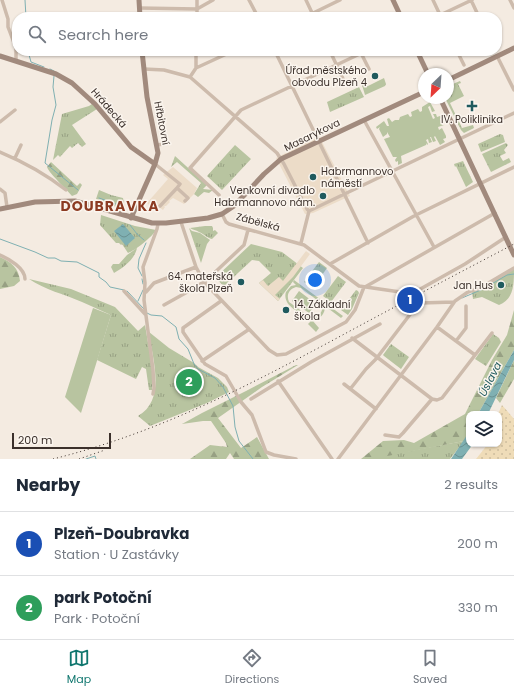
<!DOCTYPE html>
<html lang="en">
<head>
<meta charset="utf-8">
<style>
  :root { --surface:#fff; --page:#f2f2f3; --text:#1f2937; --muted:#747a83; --line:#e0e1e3; --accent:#0f766e }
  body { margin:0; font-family:Poppins,sans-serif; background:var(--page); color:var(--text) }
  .controls { position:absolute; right:12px; bottom:12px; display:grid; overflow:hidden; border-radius:8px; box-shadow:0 1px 3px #0004 }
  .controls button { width:36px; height:36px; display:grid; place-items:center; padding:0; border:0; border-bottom:1px solid var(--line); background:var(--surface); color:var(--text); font:20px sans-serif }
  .compass { position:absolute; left:418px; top:68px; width:36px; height:36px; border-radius:50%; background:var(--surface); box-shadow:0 1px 3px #0004; rotate:205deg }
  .scale { position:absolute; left:12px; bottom:10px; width:99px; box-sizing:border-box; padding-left:4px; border:2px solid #3b302b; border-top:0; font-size:11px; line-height:14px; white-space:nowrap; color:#3b302b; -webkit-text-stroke:3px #fbf5ee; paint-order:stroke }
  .you { position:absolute; left:315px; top:280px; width:14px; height:14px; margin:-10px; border:3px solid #fff; border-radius:50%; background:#1a73e8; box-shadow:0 0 0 6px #1a73e833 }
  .badge { display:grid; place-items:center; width:26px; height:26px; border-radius:50%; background:var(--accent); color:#fff; font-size:13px; font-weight:700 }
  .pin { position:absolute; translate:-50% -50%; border:2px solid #fff; box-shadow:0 1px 4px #0006 }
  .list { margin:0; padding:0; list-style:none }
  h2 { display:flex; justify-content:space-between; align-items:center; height:52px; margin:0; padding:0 16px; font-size:17px }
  h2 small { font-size:13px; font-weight:400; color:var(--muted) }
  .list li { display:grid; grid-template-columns:26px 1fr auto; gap:12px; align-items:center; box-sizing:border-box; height:64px; padding:0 16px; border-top:1px solid var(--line) }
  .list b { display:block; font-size:15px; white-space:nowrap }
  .list p { margin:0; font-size:13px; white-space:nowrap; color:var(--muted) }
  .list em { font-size:13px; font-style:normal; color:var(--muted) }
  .icon { flex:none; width:22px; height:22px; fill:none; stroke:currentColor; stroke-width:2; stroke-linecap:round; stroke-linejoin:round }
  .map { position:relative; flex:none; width:514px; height:459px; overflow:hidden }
  .search { position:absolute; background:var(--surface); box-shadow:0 1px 3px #0004; left:12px; right:12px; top:12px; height:44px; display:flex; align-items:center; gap:10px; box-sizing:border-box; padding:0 14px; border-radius:16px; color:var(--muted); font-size:15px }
  .sheet { height:180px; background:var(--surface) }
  nav { display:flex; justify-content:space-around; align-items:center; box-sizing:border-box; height:56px; border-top:1px solid var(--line); background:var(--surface); font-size:11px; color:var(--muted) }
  nav a { display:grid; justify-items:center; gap:2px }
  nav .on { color:var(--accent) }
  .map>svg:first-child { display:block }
  .grass { fill:url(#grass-tufts) }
  .forest { fill:url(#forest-firs) }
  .sand { fill:url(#sand-dots) }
  .garden { fill:#b8c4a0; fill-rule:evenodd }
  .plaza { fill:#ecdcc8 }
  .water { fill:url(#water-waves) }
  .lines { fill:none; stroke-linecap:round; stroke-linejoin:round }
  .stream { stroke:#7fb0b2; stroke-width:1 }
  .street { stroke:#cdbbac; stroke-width:3.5 }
  .secondary { stroke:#a18a7d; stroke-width:5 }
  .rail { stroke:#3b302b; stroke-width:1; stroke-dasharray:1 3; stroke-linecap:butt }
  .poi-dot { fill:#1f5a5e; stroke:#fbf5ee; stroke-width:1.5 }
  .labels { text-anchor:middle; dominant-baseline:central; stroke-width:3; stroke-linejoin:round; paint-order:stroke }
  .poi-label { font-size:10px; fill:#3b302b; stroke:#fbf5ee; text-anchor:end }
  .street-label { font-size:10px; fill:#3b302b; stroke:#fbf5ee }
  .water-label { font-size:11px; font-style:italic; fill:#1f5a5e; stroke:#fbf5ee }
  .district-label { font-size:14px; font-weight:bold; letter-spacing:1px; fill:#8c3b22; stroke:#fbf5ee }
</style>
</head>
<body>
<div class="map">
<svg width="514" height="459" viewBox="0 0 514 459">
  <defs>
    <pattern id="grass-tufts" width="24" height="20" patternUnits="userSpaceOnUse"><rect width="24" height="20" fill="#b8c4a0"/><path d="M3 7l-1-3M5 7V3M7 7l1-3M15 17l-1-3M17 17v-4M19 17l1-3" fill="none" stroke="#97a083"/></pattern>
    <pattern id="forest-firs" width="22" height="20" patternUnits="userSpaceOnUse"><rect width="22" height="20" fill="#b8c4a0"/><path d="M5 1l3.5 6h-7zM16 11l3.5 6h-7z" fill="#97a083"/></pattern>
    <pattern id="sand-dots" width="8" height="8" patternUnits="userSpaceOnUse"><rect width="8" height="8" fill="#efdcb8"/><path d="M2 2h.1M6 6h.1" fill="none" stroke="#cebd9e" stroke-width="1.8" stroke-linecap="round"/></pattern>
    <pattern id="water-waves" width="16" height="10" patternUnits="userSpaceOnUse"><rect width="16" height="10" fill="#7fb0b2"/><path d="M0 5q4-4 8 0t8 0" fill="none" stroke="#699091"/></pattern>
  </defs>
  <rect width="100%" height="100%" fill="#f4ebe1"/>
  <!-- grass -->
  <path class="grass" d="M384,78l2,6 -1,2 -20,9 -3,-10 2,-1 2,3z
    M460,81l1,2 -3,1 6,12 -14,7 12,25 11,-3 1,3 -10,5 -3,-3 -16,-32h3v-12z
    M359,87l5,10 -34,15 -3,-10z
    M92,104l5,5 -25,16 14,19 -4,3 -4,-4 -6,5 -2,-2 -10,11 -2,-2 -5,5 9,-46 27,-8z
    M500,134l3,1 2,7 -24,10 -3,-8z
    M506,143l2,2 -4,5 2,3 -6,3 3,5 6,-3 2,4 -20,10 -9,-18z
    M235,145l16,14 -29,31 -15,-14z
    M175,156l32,29 -4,4 10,1 -4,3 -5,-1 -6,5 -4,-3 7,-11 -24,-21 -6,5z
    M463,161l10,21 -7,5 -10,-21 -1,1 -1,-3z
    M99,190l12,5 12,3 2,11 -1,1 -28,-11z
    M101,215l34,11 21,4c-4,7 -20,20 -28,23l-6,-9 -1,1 -2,-2h-3l-16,-18z
    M205,226h7l1,2v3l2,-1 3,3 -6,6c-5,-1 -8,-5 -13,-7 -3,-2 -6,-2 -9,-4z
    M189,228l3,3 8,2 10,7 -3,4 -6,19z
    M251,244l31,8 21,16 -25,33 -19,-18 12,-10 -12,-12 -7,-1 -28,26 -9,-8z
    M137,248c-2,11 -14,20 -23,25l-3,-6 2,-3h6l8,-9z
    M319,262l8,6 -14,20 -9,-6z
    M514,268c0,17 0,31 -15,37l-17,-8 -9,2 -1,-8z
    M338,276l8,6 -15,20 -8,-6z
    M29,279l42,10 44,18 23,24 7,-6 7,41v24h-3l-3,-21 -4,-2 -6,12 -39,-19 14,-45c-10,-4 -19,-9 -29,-13 -18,-8 -37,-12 -53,-23z
    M356,290l2,1 1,2 -7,16 -4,6 -7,-5z
    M149,332l20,16 25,15 4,4 20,11 9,9 2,5 -22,11 -57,23 -12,-10c29,-17 14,-58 11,-84z
    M493,334l6,4 2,4 -15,24 -11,-7z
    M391,344l18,13 -8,12 -17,-13 -1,-1z
    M464,441l-14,18h-78v-1z"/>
  <!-- forest -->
  <path class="forest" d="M51,162l26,24 3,-3 2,2 -5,9 -5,2c-5,-6 -23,-23 -25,-29z
    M0,257c11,5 19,11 20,24l-6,5 -14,3z
    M514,310v40l-36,64h-9v18l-5,9 -92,18h-11l22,-18 21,-1 10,3 51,-29 27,-54 15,-25z
    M514,360v19l-14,24 -4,-5z
    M296,365h2l-36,22 -44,31 23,30 16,-11 12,22h-35l-4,-6 -4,6h-36l20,-14 17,2 -1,-4 -15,-22h-8l-21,3 20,-11 44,-22z"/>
  <!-- sand -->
  <path class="sand" d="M502,405l12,14v40h-38l12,-15h11v-30h-1z"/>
  <!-- garden -->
  <path class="garden" d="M430,102l5,9 -3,1 -2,-6 -2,1 5,12 2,-1 -2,-4h3l1,3 6,-2v2l-3,2 2,4v2h2l-6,2 1,3 3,-2 4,8v2l-3,1 2,3 -5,3 -5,-9 -1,1 2,4 -3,1 -2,-5h-1l2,5 -3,1 -1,-4 -2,1 2,4 -1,1 -1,-2v2l-25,11 1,7 -4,2v-4l-2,1 -1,-2 2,-3h-4l-9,-18 6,-2 -3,-5v2l-4,3 -4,-8 1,-2 -3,2 -1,-2 8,-6 3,5h2l-2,-7 2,-1 3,4 3,-2h4l1,-3 8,-3 2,3 2,-1 -1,-4 7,-3 2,3 2,-1v-4z
    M294,280l49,36 -2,2 -16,-12c0,9 -5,13 -13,14l7,8 -3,4 -8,-8 4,-4c-6,-2 -22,-12 -25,-18 -2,-4 -2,-7 -1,-10l5,-6 5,-1 -3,-3zM296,287l5,1 20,15 1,7c-2,6 -6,8 -12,7l-21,-15c-3,-7 0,-13 7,-15z
    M299,291l17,13 -7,9 -17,-12z
    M93,308l18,7 -30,98 -16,-16z"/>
  <!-- plaza -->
  <path class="plaza" d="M320,138l30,58 -37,17 -8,1 -29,-56 37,-19z
    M173,167l24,21 -3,6 -10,10 -11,-6 -4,3 1,1 -4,4h-2l1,1 -2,3 -4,-3 -3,4 -9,-8 21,-24 -5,-4z
    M306,251l4,3 -17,23 -18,18 5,4 -2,2 -19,-18 4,-3 5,6 11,-9 4,4z"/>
  <!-- water -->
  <path class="water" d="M123,224l12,14 -9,8 -12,-15z
    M514,350v10l-26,54h-10z
    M469,432v12h4l-11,15h-11z"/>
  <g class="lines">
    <!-- stream -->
    <path class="stream" d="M25,0l1,17
      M28,51l3,11 13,5
      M50,69l4,2
      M54,76l-1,11 3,18 -4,15 -7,43 33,27
      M99,198l17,6 5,4
      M130,225l7,9 7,6
      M0,239l35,13 13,6h7l6,3 16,1 22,11v4l7,5 4,5 14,3
      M142,276l-4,-8 1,-9 7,-16
      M142,279l1,5
      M127,291l17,18
      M462,298l21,-9 24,-14 7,-1
      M138,301l5,-11
      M147,313l4,2 11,1 14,11 3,12 9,10 6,15 4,5 17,9 8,9 10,19 2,21 4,14 14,18
      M86,459l9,-3 1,3"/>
    <!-- street -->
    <path class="street" d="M2,0l6,19v8l8,21v13
      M249,0l9,17
      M306,0l8,17
      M433,0l8,17
      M471,0l8,17
      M510,0l4,8
      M139,8l58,1 16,-9
      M197,17v-17
      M305,17l35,-17
      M436,17l36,-17
      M275,51l93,192
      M330,51l14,30
      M457,51l7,14
      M361,53l8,16
      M497,56l17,34
      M196,68v-17
      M144,69l20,1 26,7 87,76 7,11 23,45 2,2
      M190,77l6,-9 37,-17
      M364,120l70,127
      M0,122l15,-12
      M157,145l6,-1
      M0,152c24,10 46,22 66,38
      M15,158l6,-13
      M155,164l25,20 -3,4 11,10 -3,3
      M0,189l5,4 2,14
      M219,195l-29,-27 51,-58 125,-59
      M160,206l17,-18
      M309,211l205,-98
      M222,214l4,8 3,2 75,21 55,41 48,7 8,-1 50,-28 41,-27
      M181,222l15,45 8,15 65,68 8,5 9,-1 60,-32 9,-12 9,-23
      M301,243l8,-32
      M0,255c9,4 25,13 25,24
      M330,264l84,-48 100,-49
      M365,287l130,-74
      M124,291l21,23
      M146,292l8,-9 42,-16
      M221,301l-38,27v4l22,32 21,12 15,26 11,13 14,37 8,3 22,4
      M164,305l34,-19 13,-10 33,-31 4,-15
      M437,327l38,28
      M352,338l80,61 5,1 5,-2 50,-65
      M456,341l10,-13v-22
      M202,361l46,-31
      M278,381l54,78
      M344,384l32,25
      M351,388l15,-19 10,-10 42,-55 3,-1 33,-1
      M153,394l1,-6 -1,-18 -9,-70 1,-17 -2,-16 14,-38 1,-5
      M251,399l60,-37 69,-38
      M385,435l14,2 4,-4 29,-34
      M338,459l99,-132 18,-26 13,-9 12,-4 34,-20"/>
    <!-- secondary -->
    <path class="secondary" d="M139,0l1,17
      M393,0l8,17
      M417,51l11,23
      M0,56l56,18 16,9 23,21 36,43 24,17
      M448,80l66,-32
      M440,98l74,157
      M0,209l35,-7 40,-1 77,22h14l42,-5 14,-4 12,-8 30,-32 17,-15 143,-67
      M131,218l24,-54 3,-11 -11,-56 -5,-46"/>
    <!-- rail -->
    <path class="rail" d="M53,459c104,-26 191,-71 284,-121 59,-32 118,-63 177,-94
      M79,459l26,-9"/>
  </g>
  <!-- markers -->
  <g class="poi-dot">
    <circle cx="375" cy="76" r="4"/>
    <path d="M470 100h4v4h4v4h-4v4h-4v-4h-4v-4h4z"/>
    <circle cx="313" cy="177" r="4"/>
    <circle cx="323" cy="196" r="4"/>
    <circle cx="241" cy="282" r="4"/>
    <circle cx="501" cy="285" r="4"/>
    <circle cx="286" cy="310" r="4"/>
  </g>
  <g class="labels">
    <!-- poi labels -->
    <g class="poi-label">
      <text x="367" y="70">Úřad městského<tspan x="367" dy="12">obvodu Plzeň 4</tspan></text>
      <text x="472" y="119" text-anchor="middle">IV. Poliklinika</text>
      <text x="321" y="171" text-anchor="start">Habrmannovo<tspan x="321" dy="12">náměstí</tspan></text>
      <text x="315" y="190">Venkovní divadlo<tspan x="315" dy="12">Habrmannovo nám.</tspan></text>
      <text x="233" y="276">64. mateřská<tspan x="233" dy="12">škola Plzeň</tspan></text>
      <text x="493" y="285">Jan Hus</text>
      <text x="294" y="304" text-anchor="start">14. Základní<tspan x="294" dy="12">škola</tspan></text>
    </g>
    <!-- street labels -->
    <g class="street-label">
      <text transform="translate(109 108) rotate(49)">Hrádecká</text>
      <text transform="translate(162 123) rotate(79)">Hřbitovní</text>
      <text transform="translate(312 135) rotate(-26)">Masarykova</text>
      <text transform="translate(258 222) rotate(15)">Zábělská</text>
    </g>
    <!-- water labels -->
    <g class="water-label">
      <text transform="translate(490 379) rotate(-63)">Úslava</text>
    </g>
    <!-- district labels -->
    <g class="district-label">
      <text x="110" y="206">DOUBRAVKA</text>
    </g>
  </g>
</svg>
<div class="controls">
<button><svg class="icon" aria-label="layers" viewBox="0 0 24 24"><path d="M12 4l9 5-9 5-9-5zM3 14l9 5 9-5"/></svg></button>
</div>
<svg class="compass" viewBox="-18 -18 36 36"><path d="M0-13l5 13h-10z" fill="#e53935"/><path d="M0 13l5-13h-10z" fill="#747a83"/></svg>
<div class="scale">200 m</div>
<div class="you"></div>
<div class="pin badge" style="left:410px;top:300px;background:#1a4fb4">1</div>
<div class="pin badge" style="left:189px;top:382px;background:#2e9e5b">2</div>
<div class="search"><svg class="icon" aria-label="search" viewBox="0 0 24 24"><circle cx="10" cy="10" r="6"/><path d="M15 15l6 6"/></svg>Search here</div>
</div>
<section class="sheet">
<h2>Nearby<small>2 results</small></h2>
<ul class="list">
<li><span class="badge" style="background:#1a4fb4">1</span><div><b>Plzeň-Doubravka</b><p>Station · U Zastávky</p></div><em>200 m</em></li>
<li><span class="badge" style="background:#2e9e5b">2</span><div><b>park Potoční</b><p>Park · Potoční</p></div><em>330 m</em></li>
</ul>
</section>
<nav>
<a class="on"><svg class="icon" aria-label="map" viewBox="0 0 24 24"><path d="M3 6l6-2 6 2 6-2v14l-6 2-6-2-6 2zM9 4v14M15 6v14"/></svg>Map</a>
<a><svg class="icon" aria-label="directions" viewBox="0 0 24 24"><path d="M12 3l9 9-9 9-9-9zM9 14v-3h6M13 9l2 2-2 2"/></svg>Directions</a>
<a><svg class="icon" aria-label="saved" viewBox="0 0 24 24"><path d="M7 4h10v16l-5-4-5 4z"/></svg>Saved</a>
</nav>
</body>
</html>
